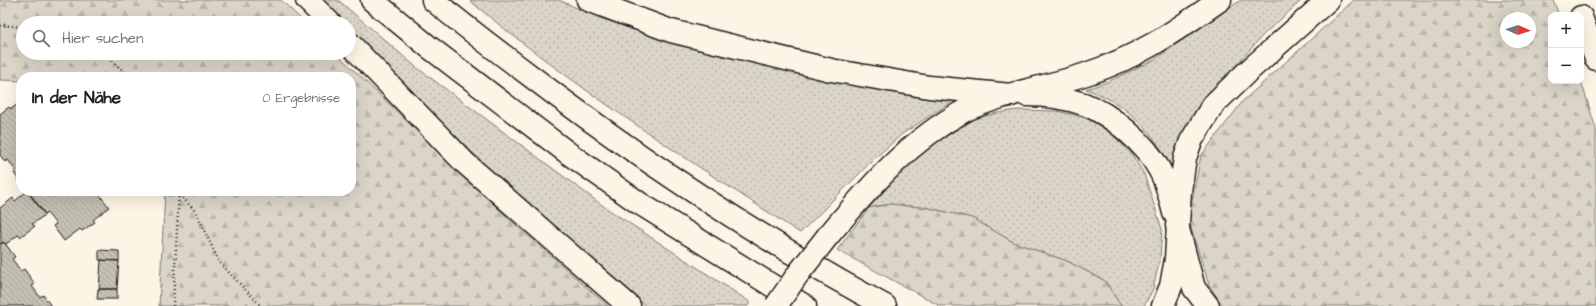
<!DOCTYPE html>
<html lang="de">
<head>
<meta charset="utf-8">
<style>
  :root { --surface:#fff; --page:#f6f6f6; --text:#202124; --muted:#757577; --line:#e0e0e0 }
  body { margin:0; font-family:"Architects Daughter",sans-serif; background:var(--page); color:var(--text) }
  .controls { position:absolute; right:12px; top:12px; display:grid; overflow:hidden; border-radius:8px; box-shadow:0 4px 16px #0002 }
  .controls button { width:36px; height:36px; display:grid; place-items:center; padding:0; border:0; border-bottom:1px solid var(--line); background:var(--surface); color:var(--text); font:20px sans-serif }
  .compass { position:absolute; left:1500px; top:12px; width:36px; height:36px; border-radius:50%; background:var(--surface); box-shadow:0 4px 16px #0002; rotate:93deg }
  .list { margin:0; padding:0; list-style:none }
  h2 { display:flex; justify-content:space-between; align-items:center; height:52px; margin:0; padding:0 16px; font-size:17px }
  h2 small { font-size:13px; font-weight:400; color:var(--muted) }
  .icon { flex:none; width:22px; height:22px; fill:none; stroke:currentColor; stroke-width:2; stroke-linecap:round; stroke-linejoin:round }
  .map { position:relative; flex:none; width:1596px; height:306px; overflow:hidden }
  .search { position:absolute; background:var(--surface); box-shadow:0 4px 16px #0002; left:16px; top:16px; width:340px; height:44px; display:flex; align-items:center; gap:10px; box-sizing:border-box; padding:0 14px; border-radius:22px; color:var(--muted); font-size:15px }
  .panel { position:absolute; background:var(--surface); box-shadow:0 4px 16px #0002; left:16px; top:72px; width:340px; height:124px; border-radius:16px }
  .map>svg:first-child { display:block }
  .grass { fill:url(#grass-dots); stroke:#7c7872 }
  .forest { fill:url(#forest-firs); stroke:#7c7872; fill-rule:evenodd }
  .building { fill:url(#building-back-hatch); stroke:#1c1c1c }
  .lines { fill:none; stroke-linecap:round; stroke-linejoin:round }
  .primary-casing { stroke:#1c1c1c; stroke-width:25 }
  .motorway-casing { stroke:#1c1c1c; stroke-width:25 }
  .path { stroke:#1c1c1c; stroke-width:2.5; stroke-dasharray:1 3; stroke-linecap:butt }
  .primary { stroke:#fcf5e5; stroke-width:22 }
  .motorway { stroke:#fcf5e5; stroke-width:22 }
  .primary-bridge-casing { stroke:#1c1c1c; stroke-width:25; stroke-linecap:butt }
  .primary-bridge { stroke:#fcf5e5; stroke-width:22 }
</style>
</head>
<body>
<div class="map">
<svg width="1596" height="306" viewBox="0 0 1596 306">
  <defs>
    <pattern id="grass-dots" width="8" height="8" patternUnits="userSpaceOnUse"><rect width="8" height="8" fill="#dbd5c8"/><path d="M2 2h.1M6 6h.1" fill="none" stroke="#bbb6ab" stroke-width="1.8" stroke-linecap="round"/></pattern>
    <pattern id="forest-firs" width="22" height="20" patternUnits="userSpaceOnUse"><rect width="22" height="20" fill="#dbd5c8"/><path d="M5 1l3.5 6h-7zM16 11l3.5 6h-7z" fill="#bbb6ab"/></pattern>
    <pattern id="building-back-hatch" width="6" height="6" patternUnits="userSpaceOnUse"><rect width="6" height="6" fill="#c4c0b3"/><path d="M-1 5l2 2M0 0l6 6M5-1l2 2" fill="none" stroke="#a8a499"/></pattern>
  </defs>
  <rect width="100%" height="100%" fill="#fcf5e5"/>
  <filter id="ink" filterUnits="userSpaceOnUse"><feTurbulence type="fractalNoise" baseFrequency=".025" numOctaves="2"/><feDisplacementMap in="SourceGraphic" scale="8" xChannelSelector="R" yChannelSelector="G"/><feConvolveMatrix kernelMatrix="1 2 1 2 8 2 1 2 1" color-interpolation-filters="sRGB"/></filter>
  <g filter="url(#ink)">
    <!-- grass -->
    <path class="grass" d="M317,0h21l78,67 190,141 144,94 -2,4h-102l-96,-81 -63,-58 -138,-135v-9h-9z
      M469,0h90l38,17 90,30 186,40 84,11 -55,36 -29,26 -73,73c-113,-74 -227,-146 -331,-233z
      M1241,0h61l-39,35 -45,51 -40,67 -7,13c-22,-39 -42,-61 -85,-77l21,-7 45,-21z
      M1017,110l40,1 29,7 24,14 21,21 13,21 18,55 -2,30 -7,30 -9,17h-23l-16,-25 -38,-20 -54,-19 -41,-24 -43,-10 -39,-4 -21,4 40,-45 29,-22 37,-22 22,-6z"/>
    <!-- forest -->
    <path class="forest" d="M0,0h281l24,23h-282v30h313l174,167 98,86h-449l6,-115h186v-114h-330v4l-21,-1z
      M1354,0h199l6,15h-8v66h30l15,48v177h-373l-14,-21 -21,-66 13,-63 42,-55zM1506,18h24v24h-24z
      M890,204l39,4 43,10 41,24 54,19 38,20 16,25h-181l-103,-56 32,-42z"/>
    <!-- building -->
    <path class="building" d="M21,102v81l-7,-10 2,-2 -8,-11 -3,2 -5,-7v-41l9,-7 2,2z
      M27,191l18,24 -13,9 3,2 -15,11 -2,-2 -12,9 -2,-2 -3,2 -1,-36 13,-10 2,3z
      M28,191h64l3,4 3,-2 11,14 -16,13 2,2 -13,9 -2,-2 -16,12 -11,-15 3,-2 -9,-11 -2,1z
      M4,242l11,15 -3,2 9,12 3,-2 11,15 -3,2 8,11 3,-2 8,11h-51v-63l1,1z
      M99,250l20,1v10l-20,-1z
      M101,260l18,1 -2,28h-18z
      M98,289h19v10h-20z"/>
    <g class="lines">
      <!-- primary casing -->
      <g class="primary-casing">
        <path id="primary" d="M1581,17l15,42
          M1026,95c19,0 40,3 58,9 27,10 61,39 75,65 8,13 11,29 15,44
          M827,237c41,-48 81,-96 137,-126 12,-6 25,-10 37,-14 29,-8 59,-14 88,-24 52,-17 87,-43 131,-73
          M1163,306l8,-20 5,-27 4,-68 5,-33 6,-17 22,-36 33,-32 82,-73"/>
      </g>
      <!-- motorway casing -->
      <g class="motorway-casing">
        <path id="motorway" d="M307,0l23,23
          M372,0l57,47 139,106 71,50 166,103
          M433,0c31,26 63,50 95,74 114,87 231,164 357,232
          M588,0l83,31 160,39 98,17 82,8
          M349,43l115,119 165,144
          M1177,225l17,63 14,18"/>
      </g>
      <!-- path -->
      <path class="path" d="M0,25l23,2
        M98,53l12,6 20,18
        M180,195l16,17 23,50 42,44
        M173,306l6,-115"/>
      <!-- primary -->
      <use href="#primary" class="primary"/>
      <!-- motorway -->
      <use href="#motorway" class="motorway"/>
      <!-- primary-bridge casing -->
      <g class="primary-bridge-casing">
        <path id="primary-bridge" d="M776,306l22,-32 29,-37"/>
      </g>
      <!-- primary-bridge -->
      <use href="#primary-bridge" class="primary-bridge"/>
    </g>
  </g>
</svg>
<div class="controls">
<button>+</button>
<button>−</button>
</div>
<svg class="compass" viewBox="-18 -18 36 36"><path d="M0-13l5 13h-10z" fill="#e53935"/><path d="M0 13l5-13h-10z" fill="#757577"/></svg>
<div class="search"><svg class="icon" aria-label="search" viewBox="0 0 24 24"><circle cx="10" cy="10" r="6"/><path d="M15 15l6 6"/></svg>Hier suchen</div>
<section class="panel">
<h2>In der Nähe<small>0 Ergebnisse</small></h2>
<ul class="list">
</ul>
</section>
</div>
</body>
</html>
